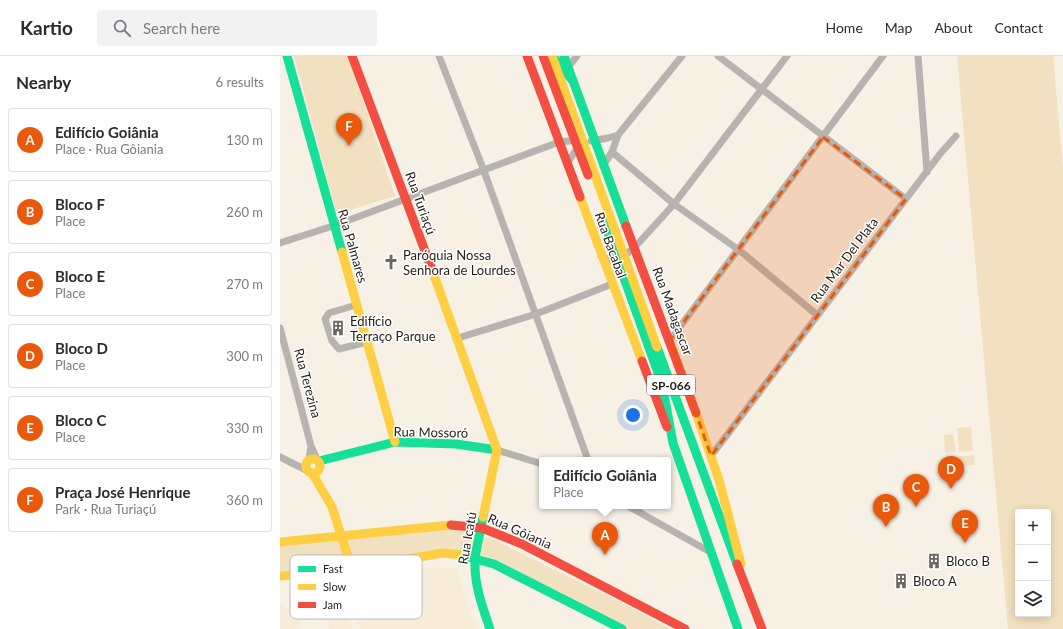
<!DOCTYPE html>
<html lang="en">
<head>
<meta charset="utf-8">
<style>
  :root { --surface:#fff; --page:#f2f2f3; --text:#2b2b33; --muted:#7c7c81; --line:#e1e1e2; --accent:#ea580c }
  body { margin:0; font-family:Lato,sans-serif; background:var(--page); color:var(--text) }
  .controls { position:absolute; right:12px; bottom:12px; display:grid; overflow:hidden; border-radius:4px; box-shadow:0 2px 10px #0003 }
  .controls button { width:36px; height:36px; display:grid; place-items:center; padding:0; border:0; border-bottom:1px solid var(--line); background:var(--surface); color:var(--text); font:20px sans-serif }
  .you { position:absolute; left:353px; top:359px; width:14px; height:14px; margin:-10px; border:3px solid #fff; border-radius:50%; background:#1a73e8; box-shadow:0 0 0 6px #1a73e833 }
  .badge { display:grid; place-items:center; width:26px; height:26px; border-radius:50%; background:var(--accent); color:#fff; font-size:13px; font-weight:700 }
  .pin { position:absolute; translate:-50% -33px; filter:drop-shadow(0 1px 2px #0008) }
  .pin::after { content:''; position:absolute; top:21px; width:14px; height:12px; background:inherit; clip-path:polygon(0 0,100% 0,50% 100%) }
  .popup { position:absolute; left:259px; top:401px; width:132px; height:52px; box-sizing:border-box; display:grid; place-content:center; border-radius:4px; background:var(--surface); filter:drop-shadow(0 1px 3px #0005); font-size:13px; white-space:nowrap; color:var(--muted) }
  .popup b { font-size:15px; color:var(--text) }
  .popup::after { content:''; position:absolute; left:50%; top:100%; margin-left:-8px; border:8px solid transparent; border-top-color:var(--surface) }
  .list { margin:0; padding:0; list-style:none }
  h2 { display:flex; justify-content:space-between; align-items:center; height:52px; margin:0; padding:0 16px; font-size:17px }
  h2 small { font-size:13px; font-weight:400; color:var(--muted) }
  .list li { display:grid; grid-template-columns:26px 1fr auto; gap:12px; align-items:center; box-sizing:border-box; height:64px; margin:0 8px 8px; padding:0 8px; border:1px solid var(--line); border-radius:4px }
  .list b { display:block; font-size:15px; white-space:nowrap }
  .list p { margin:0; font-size:13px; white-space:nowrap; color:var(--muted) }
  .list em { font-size:13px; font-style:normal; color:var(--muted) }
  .icon { flex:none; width:22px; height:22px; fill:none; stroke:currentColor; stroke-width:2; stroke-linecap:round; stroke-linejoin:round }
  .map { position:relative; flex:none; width:783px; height:573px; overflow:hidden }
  header { display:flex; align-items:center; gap:24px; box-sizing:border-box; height:56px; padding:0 20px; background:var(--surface); border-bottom:1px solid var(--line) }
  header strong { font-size:19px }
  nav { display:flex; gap:22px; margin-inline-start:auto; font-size:14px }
  .search { width:280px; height:36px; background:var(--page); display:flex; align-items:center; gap:10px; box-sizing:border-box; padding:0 14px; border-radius:4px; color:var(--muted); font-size:15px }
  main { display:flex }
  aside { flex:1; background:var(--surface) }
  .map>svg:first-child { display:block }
  .built { fill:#f7ecd8 }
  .green { fill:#f2e1c0; fill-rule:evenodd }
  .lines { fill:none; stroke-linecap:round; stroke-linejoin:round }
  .street { stroke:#b7b4af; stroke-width:7 }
  .fast { stroke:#16e098; stroke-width:9 }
  .slow { stroke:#ffcf43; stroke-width:9 }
  .jam { stroke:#f24e42; stroke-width:9 }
  .marked { fill:#e8590c; fill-opacity:0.2; stroke:#e8590c; stroke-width:3; stroke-dasharray:8 5; stroke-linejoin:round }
  .labels { text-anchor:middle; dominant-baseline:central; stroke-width:3; stroke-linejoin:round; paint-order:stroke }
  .shield { fill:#fff; stroke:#65625d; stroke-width:1 }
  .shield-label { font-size:12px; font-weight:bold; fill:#231f17 }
  .street-label { font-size:13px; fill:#231f17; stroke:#fff }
  .poi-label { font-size:13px; fill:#231f17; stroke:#fff; text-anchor:start }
  .key { fill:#fff; stroke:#bdbcb9; stroke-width:1 }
  .key-label { font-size:11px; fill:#231f17 }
</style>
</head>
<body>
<header>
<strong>Kartio</strong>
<div class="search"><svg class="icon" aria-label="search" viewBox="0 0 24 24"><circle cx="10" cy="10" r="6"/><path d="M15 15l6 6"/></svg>Search here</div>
<nav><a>Home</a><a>Map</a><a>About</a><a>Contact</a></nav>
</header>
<main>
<aside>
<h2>Nearby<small>6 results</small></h2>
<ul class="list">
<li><span class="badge">A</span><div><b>Edifício Goiânia</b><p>Place · Rua Gôiania</p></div><em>130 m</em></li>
<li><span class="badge">B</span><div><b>Bloco F</b><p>Place</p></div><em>260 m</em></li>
<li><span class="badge">C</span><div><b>Bloco E</b><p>Place</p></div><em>270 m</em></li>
<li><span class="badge">D</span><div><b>Bloco D</b><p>Place</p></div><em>300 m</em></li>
<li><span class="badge">E</span><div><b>Bloco C</b><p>Place</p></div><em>330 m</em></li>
<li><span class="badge">F</span><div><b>Praça José Henrique</b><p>Park · Rua Turiaçú</p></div><em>360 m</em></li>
</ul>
</aside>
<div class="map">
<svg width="783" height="573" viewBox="0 0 783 573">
  <rect width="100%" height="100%" fill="#f6f0e5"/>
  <!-- built -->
  <path class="built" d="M177,511l12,45 9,17h-118l-15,-50 24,-8z
    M58,532l2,9 3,-1 9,33h-22l-8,-28h3l-3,-7z
    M0,548l23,13 -7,12h-16z"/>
  <!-- green -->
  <path class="green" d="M14,0h54l47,140 -58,18z
    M677,0h96l10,112v461h-55zM738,456h30v102h-30z
    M691,371l2,24 -14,1 -2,-24z
    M673,378l3,18 -11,1 -1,-18z
    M694,399l1,10 -20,1 -1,-9z
    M159,473h23l35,12 133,66 40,22h-45l-125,-68 -25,-8 -81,4 -48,7 -66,7v-25z"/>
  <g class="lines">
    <!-- street -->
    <path class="street" d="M159,0l45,115 104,289
      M438,0l188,143
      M638,0l9,116
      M288,11l9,-11
      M311,85l17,-3 10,-3
      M332,96l62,52 65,46 78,65
      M287,108l12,-19
      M323,110l9,-14 6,-17 64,-79
      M0,187l53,-17 226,-84 19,-2
      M321,200l10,5 13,-5 11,-9 39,-43 113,-148
      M76,249l-27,8 -4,6 7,22 7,8 28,-7
      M0,272l31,118 6,13
      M178,282l78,-24 76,-30
      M390,284l213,-284
      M217,394l45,14
      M431,400l229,-302 16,-18
      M0,401l28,14
      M29,404l2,-14
      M348,450l84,47"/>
    <!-- fast -->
    <path class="fast" d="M7,0l55,196
      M284,0l62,170
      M275,3l17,21
      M324,166l58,162 11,59 65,186
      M377,291l80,217
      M39,405l76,-19 61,2 41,6
      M203,461c-2,14 -7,29 -8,43 -1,24 7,46 15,69
      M181,499l33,9 128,65"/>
    <!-- slow -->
    <path class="slow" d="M272,0l105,291
      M300,141l62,164
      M62,196l53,190
      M151,211l66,183 -14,67
      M416,357l23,67 22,84
      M26 410a7 7 0 1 1 14 0a7 7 0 1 1-14 0Z
      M32,417l20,34 20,62
      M0,486l171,-17
      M0,520l72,-7 90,-16 19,2"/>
    <!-- jam -->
    <path class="jam" d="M72,0l79,211
      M247,0l53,141
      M263,0l45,119
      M346,170l70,187
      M362,305l25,66
      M171,469l31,3 40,16 163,85
      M457,508l25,65"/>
  </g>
  <!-- marked area -->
  <path class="marked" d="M543,81l83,62 -195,257 -41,-116z"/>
  <!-- icons -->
  <defs>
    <g id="church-bare" transform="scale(1.2)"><path d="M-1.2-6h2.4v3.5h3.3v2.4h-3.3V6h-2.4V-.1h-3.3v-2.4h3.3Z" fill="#6d685f" stroke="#fff" stroke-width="2.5" paint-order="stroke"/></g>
    <g id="building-bare" transform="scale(1.2)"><path d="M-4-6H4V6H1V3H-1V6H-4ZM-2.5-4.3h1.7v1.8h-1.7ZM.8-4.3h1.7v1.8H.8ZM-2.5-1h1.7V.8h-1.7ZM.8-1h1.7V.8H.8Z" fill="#6d685f" stroke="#fff" stroke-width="2.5" paint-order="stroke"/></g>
  </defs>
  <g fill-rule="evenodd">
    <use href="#church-bare" x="111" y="206"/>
    <use href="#building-bare" x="58" y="272"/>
    <use href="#building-bare" x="654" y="505"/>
    <use href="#building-bare" x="621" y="525"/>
  </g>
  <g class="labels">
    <!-- shield labels -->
    <rect class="shield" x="367" y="319" width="48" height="20" rx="3"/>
    <g class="shield-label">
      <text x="391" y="329">SP-066</text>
    </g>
    <!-- street labels -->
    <g class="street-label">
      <text transform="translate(141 147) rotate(70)">Rua Turiaçú</text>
      <text transform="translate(331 189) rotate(70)">Rua Bacabal</text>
      <text transform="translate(73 190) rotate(74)">Rua Palmares</text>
      <text transform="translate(564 204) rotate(-53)">Rua Mar Del Plata</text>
      <text transform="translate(393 255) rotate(70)">Rua Madagascar</text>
      <text transform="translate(28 327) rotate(75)">Rua Terezina</text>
      <text transform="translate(151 376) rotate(1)">Rua Mossoró</text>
      <text transform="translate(240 475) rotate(24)">Rua Gôiania</text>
      <text transform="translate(187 482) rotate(-80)">Rua Icatú</text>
    </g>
    <!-- poi labels -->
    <g class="poi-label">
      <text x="123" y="199">Paróquia Nossa<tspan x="123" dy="15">Senhora de Lourdes</tspan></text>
      <text x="70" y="265">Edifício<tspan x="70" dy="15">Terraço Parque</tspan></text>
      <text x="666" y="505">Bloco B</text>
      <text x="633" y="525">Bloco A</text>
    </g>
  </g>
  <!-- legend -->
  <rect x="10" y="499" width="132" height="64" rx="6" class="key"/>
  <rect x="18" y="510" width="18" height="6" fill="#16e098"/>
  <rect x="18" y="528" width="18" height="6" fill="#ffcf43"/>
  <rect x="18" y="546" width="18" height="6" fill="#f24e42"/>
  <g class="key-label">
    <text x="43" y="517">Fast</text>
    <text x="43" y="535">Slow</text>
    <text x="43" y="553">Jam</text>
  </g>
</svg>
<div class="controls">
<button>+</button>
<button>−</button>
<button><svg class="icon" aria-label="layers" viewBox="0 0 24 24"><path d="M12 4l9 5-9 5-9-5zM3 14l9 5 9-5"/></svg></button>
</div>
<div class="you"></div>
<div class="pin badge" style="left:325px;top:499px">A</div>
<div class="popup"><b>Edifício Goiânia</b>Place</div>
<div class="pin badge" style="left:606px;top:471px">B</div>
<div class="pin badge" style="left:636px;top:451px">C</div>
<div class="pin badge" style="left:671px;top:433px">D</div>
<div class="pin badge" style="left:685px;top:487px">E</div>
<div class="pin badge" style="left:69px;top:90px">F</div>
</div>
</main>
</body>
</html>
